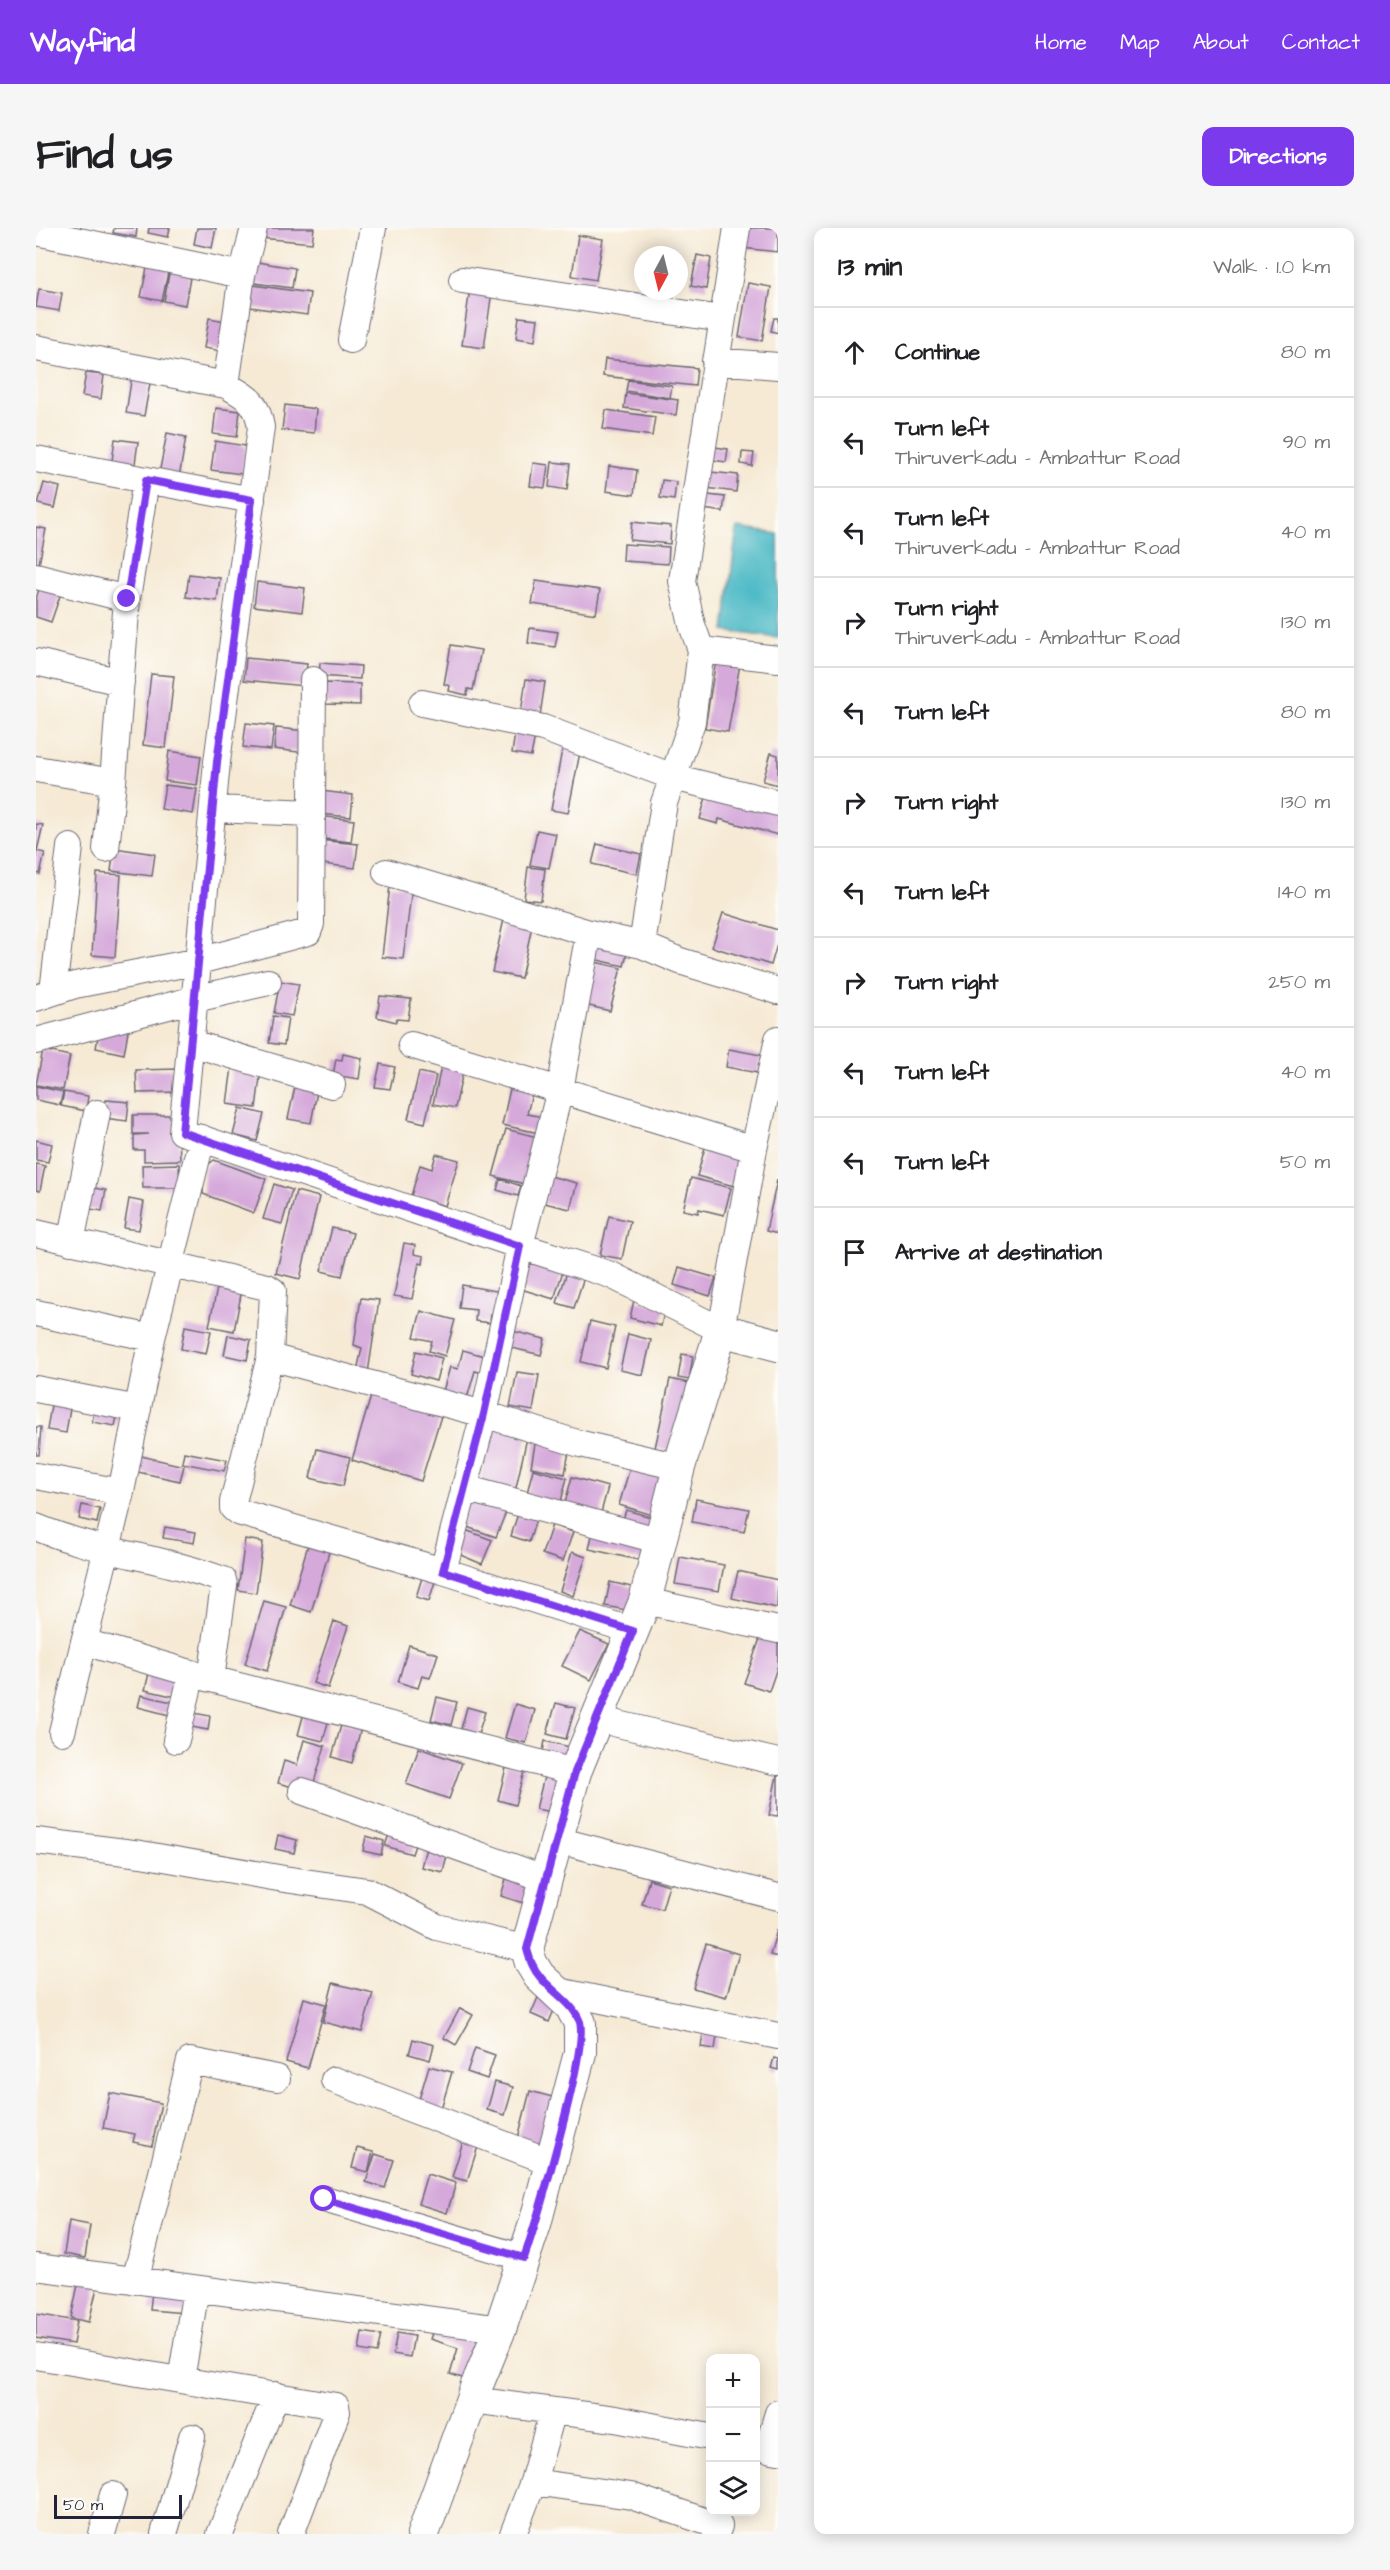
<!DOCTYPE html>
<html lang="en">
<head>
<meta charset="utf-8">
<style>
  :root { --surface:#fff; --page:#f6f6f6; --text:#202124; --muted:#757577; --line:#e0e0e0; --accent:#7c3aed }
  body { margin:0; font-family:"Architects Daughter",sans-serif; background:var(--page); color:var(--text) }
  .controls { position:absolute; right:18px; bottom:18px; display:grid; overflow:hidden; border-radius:12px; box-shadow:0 3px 15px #0003 }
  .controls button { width:54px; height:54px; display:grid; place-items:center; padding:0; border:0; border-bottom:2px solid var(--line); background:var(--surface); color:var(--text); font:30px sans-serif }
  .compass { position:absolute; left:598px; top:18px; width:54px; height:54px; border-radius:50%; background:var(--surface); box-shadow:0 3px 15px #0003; rotate:187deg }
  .scale { position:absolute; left:18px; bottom:15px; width:128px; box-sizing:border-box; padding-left:6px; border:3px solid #22223b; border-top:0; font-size:16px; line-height:21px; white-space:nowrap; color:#22223b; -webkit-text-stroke:4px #fdfcf7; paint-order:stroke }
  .stop { position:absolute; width:18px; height:18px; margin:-14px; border:4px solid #7c3aed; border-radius:50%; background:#fff }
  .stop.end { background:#7c3aed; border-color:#fff; box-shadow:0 2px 6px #0008 }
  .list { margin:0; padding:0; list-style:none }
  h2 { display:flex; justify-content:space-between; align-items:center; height:78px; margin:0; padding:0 24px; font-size:26px }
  h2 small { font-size:20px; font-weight:400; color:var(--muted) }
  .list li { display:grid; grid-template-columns:39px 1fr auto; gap:18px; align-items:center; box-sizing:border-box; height:90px; padding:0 24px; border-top:2px solid var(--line) }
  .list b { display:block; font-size:22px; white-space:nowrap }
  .list p { margin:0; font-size:20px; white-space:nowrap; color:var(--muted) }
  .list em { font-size:20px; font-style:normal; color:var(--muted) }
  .icon { flex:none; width:33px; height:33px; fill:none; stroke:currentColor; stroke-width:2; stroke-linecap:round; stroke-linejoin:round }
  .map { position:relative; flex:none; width:742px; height:2306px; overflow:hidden; border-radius:12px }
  header { display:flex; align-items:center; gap:36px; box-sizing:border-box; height:84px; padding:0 30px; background:var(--accent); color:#fff }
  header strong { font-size:28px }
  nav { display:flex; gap:33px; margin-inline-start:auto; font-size:21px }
  .intro { display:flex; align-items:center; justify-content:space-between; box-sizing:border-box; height:144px; padding:0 36px }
  h1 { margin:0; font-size:42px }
  .button { padding:15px 27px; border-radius:12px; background:var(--accent); color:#fff; font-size:21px; font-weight:700 }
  main { display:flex; gap:36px; padding:0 36px }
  aside { flex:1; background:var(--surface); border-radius:12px; box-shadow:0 3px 15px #0003 }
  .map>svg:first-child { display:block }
  .water { fill:#4dbac6; stroke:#386e80; stroke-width:1.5 }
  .building { fill:#d5a9da }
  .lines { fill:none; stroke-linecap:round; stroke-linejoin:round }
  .minor-casing { stroke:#6c6871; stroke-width:28 }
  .major-casing { stroke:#6c6871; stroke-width:34 }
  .minor { stroke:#fff; stroke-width:26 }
  .major { stroke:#fff; stroke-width:32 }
  .route { stroke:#7c3aed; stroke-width:8 }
</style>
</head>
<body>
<header>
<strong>Wayfind</strong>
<nav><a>Home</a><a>Map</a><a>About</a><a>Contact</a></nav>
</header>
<div class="intro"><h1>Find us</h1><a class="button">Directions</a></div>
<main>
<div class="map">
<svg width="742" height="2306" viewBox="0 0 742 2306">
  <rect width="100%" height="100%" fill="#fdfcf7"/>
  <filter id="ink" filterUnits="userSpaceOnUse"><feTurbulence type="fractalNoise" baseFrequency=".0167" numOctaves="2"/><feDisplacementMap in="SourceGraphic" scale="12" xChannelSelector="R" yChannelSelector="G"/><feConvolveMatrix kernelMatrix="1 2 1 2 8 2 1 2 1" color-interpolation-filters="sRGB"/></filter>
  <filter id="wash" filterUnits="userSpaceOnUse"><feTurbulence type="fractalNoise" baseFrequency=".008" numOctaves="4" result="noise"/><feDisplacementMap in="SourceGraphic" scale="24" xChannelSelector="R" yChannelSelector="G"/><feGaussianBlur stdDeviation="1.35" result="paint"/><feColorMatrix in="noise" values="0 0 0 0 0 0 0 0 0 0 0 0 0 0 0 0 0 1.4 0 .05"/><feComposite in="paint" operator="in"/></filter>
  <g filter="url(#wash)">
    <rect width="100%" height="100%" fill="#f6ead5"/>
    <!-- water -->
    <path class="water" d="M701,300l41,6v104l-54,-7z"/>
    <g id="blocks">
      <!-- building -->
      <path class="building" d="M78,0h23l-1,9 -23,-4z
        M113,0h21l-2,9 -20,-4z
        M161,0h19l-4,20 -18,-4z
        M226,0h52l-2,15 -51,-5z
        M709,0h33v24l-36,-4z
        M542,7l25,4 -7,41 -24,-4z
        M661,27l14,3 -5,31 -15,-3z
        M113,30l21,5 -8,38 -21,-4z
        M221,34l38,6 -3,20 -38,-5z
        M135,35l21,4 -7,38 -21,-4z
        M712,55l23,4 -9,54 -23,-4z
        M217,57l57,8 -3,22 -57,-8z
        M434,60l22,3 -8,57 -22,-3z
        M3,61l23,4 -3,18 -23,-4z
        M483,89l19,2 -3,22 -19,-3z
        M173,90l22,4 -5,30 -22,-4z
        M738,90h4v15l-7,-2z
        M569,131l92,9 -2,18 -92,-10z
        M50,145l18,2 -3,24 -19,-3z
        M96,147l19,3 -7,38 -18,-3z
        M592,152l44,6 -2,12 -44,-7z
        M590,165l52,7 -2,15 -52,-7z
        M249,177l31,4 -2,24 -32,-3z
        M180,180l24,3 -3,26 -24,-3z
        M570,182l49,7 -3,19 -49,-7z
        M131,205l19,4 -7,41 -20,-4z
        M79,211l23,3 -4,29 -23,-3z
        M179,213l31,5 -4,28 -31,-4z
        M672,218l20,3 -2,13 -21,-3z
        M706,224l12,1 -2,13 -11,-2z
        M516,234l18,2 -3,26 -18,-3z
        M497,235l15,2 -3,23 -15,-2z
        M573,238l28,4 -3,25 -28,-4z
        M665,243l37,4 -2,17 -37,-5z
        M626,252l14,2 -2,18 -14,-2z
        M8,255l16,4 -5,21 -17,-4z
        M663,266l26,3 -2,15 -26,-4z
        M596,294l39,4 -1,18 -40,-4z
        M0,299l10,2 -7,35 -3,-1z
        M588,316l45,3 -1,17 -45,-3z
        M153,346l31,4 -3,23 -31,-4z
        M500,353l64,9 -4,24 -64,-10z
        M221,354l48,6 -3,24 -48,-6z
        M4,358l21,7 -10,29 -15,-5v-18z
        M494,400l28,4 -3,15 -27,-4z
        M415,417l30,5 -8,40 -5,-1 -1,6 -18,-4 1,-5 -6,-2z
        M210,430l61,6 -3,22 -60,-6z
        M680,432l24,4 -12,68 -23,-4z
        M284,435l41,3 -1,13 -41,-3z
        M115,446l23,2 -8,72 -23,-3z
        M490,451l19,3 -5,34 -19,-3z
        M288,455l36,1v21l-37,-1z
        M210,495l28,3 -3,24 -28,-3z
        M480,499l20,4 -5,25 -19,-3z
        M240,500l32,3 -2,22 -32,-4z
        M527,516l18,3 -13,66 -17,-3z
        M133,523l32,5 -4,29 -32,-4z
        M735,525l7,2v30l-15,-4z
        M129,557l32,4 -4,25 -32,-5z
        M672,562l70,20v25l-59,-16 -1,5 -18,-5z
        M285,563l32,4 -2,22 -32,-3z
        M281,588l37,4 -3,22 -36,-4z
        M0,596l7,1 -6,26h-1z
        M501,602l19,4 -7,34 -19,-3z
        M282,612l40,4 -3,24 -40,-5z
        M561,616l44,10 -4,20 -45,-10z
        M78,620l41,6 -3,22 -41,-5z
        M0,623l9,2 -5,21 -4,-1z
        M492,639l17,2 -4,32 -17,-2z
        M61,645l24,2 -6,82 -23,-2z
        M354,657l22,2 -9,72 -21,-2z
        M687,685l55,17v11l-7,24 -59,-18z
        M469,687l28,6 -12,57 -29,-6z
        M558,709l35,7 -5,22 -35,-8z
        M559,734l26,6 -11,43 -25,-6z
        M244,753l19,3 -7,32 -18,-3z
        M344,768l31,3 -3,21 -12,-1v3l-19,-5z
        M237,788l15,2 -4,27 -15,-2z
        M64,797l28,6 -4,23 -28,-6z
        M693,821l32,6 -3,18 -32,-6z
        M7,822l27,6 -7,34 -27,-5z
        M307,826l19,4 -3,21 -26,-4 3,-16 6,1z
        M406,834l22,5 -9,41 -22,-4z
        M344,836l15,3 -5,22 -15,-2z
        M196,839l29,3 -5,38 -29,-4z
        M144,841l1,23 -44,1 -1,-23z
        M383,844l17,4 -11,47 -17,-4z
        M476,852l22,5 -7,29 16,3 -4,16 -37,-8z
        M260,854l22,5 -7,36 -23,-4z
        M0,858l27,6 -3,13 -24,-5z
        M28,864l24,4 -2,15 -25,-5z
        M70,872l23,2 -2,19 -23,-3z
        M204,880l24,6 -7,27 -24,-6z
        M97,887h41l5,19 1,26 -36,1v-11h-10v-15l15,-1h-16z
        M470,901l35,9 -13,47 -35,-9z
        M672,909l37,11 -11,38 -37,-10z
        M0,912l16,4 -4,18 -12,-2z
        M400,926l23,6 -14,46 -34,-10 9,-31 12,4z
        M178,932l52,19 -12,34 -51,-19 1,-26z
        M0,936l9,2 -5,25 -4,-1z
        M143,936l1,24h-37l-1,-23z
        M514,948l27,7 -7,26 -26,-6z
        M655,950l40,10 -7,27 -25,-6 -1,4 -15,-3z
        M464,951l21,7 -3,10 -21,-6z
        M741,952h1v54l-12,-3z
        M238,956l18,6 -10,34 -19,-5z
        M52,959l18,3 -4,21 -18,-3z
        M260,963l23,6 -19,82 -24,-6z
        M93,971l15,3 -5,28 -15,-2z
        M573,988l21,5 -8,38 -22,-4z
        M296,1000l21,5 -11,43 -21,-5z
        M368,1015l11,2 -1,9 10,2 -1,8 -4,-1 -7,36 -18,-3z
        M486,1031l41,12 -9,28 -40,-12z
        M643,1039l37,11 -6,18 -36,-11z
        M532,1041l17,5 -11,34 -17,-5z
        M183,1051l24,5 -9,47 -25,-5z
        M426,1057l40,7 -7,23 -4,-1 -1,9 -15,-2 1,-11 -17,-2z
        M325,1070l18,2 -11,73 -11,-2 5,-23 -8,-3z
        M598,1072l31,8 -4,18 -31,-8z
        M385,1083l34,9 -10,36 -16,-5 3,-10 -18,-4z
        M554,1093l25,6 -9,41 -25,-6z
        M149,1098l26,5 -5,23 -25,-5z
        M472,1102l37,9 -4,16 -37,-9z
        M592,1106l23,6 -8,35 -23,-5z
        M192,1107l23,5 -4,20 -23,-5z
        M427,1122l25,7 -5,16 -8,-2 -10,34 -24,-7 9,-31 8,2z
        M380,1123l26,7 -6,23 -25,-7z
        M646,1126l11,2 -4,24 -11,-2z
        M481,1144l22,3 -6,36 -23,-4z
        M634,1151l19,4 -15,69 -19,-4z
        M335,1168l70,20 -20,65 -69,-21z
        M16,1171l19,3 -5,31 -19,-3z
        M59,1180l23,4 -3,14 -23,-4z
        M455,1197l37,8 -14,64 -35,-9z
        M0,1199h5l-2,28h-3z
        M500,1210l34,7 -5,29 -34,-7z
        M281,1221l33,8 -7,29 -33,-8z
        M148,1224l43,8 -3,11 -42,-8z
        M101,1227l47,11 -4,15 -47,-10z
        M597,1229l37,11 -14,48 -37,-11z
        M497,1241l34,9 -8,31 -34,-8z
        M536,1249l36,10 -9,33 -36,-10z
        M433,1271l37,13 -10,25 -35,-12z
        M660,1271l53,10 -5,23 -52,-10z
        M46,1277l18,4 -3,14 -18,-4z
        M484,1279l18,6 -9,29 -18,-6z
        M590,1282l32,9 -5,19 -33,-9z
        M516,1297l21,7 -10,29 -21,-7z
        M129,1299l31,5 -2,11 -31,-5z
        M558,1299l54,12 -5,22 -54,-12z
        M424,1300l32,12 -10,24 -31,-13z
        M275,1307l21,7 -21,70 -21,-7z
        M209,1311l18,3 -7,51 -18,-3z
        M536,1324l14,5 -13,39 -13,-5z
        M644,1329l44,8 -5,26 -44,-7z
        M389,1340l13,4 -9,29 -13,-4z
        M702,1343l40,9 -1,28 -45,-10z
        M574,1354l26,6 -5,23 -26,-5z
        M228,1373l22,6 -19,64 -22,-7z
        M298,1393l14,5 -20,62 -15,-5z
        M544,1403l29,13 -18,36 -29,-14z
        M726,1405l16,6v26l-9,26 -25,-8z
        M373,1417l29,9 -8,24 -8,-2 -4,12 -20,-6z
        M114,1441l31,7 -5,21 -31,-7z
        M105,1467l35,8 -3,13 -35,-9z
        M401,1469l20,5 -6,23 -20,-5z
        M520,1475l19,5 -9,31 -19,-5z
        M479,1476l20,6 -9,33 -21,-5z
        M431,1479l18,5 -7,22 -17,-5z
        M269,1481l25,6 -7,26 -25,-6z
        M153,1484l21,4 -2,14 -22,-4z
        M306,1494l19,6 -9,35 -20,-6z
        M268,1512l21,6 -14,46 -33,-9 6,-22 13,4z
        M509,1513l25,6 -3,15 -25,-6z
        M383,1520l43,15 -13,36 -43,-15z
        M471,1536l18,4 -10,37 -17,-5z
        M509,1545l14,3 -8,36 -15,-3z
        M741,1547h1v41l-9,-1z
        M354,1603l27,8 -5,15 -27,-8z
        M242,1607l19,5 -3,13 -19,-4z
        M330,1608l18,5 -3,14 -18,-4z
        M392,1612l21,6 -6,26 -22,-5z
        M473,1641l22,7 -8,27 -22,-7z
        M613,1651l20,6 -7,24 -20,-5z
        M741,1702h1v27l-8,-2z
        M670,1716l33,10 -13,43 -33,-9z
        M297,1755l40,10 -11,39 -39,-10z
        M503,1767l18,8 -8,19 -18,-8z
        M268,1770l22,6 -18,64 -22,-6z
        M424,1780l13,7 -17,30 -12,-7z
        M667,1805l14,3 -2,13 -14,-2z
        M377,1811l21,6 -4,15 -21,-6z
        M439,1820l20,7 -8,24 -20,-7z
        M738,1830l4,1v11l-7,-2z
        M393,1838l23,6 -12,40 -23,-6z
        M459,1854l18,5 -8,28 -18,-5z
        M494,1863l26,7 -13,47 -25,-7z
        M74,1865l51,10 -9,43 -19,-4 2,-8 -32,-6z
        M429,1907l15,5 -13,41 -15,-4z
        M321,1920l16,4 -5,20 -16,-4z
        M339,1926l19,6 -9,28 -19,-6z
        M391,1946l29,9 -9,30 -29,-9z
        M33,1993l21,4 -5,33 -21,-4z
        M44,2047l19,4 -10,43 -18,-4z
        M116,2063l35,3 -2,19 -35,-3z
        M0,2086l41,7 -4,23 -37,-6z
        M399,2096l46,14 -13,42 -18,-6 8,-26 -28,-9z
        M326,2104l19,3 -4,18 -18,-3z
        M361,2105l17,3 -4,21 -17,-3z"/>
    </g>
  </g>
  <g filter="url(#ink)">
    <use href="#blocks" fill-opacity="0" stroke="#6c6871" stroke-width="1.5"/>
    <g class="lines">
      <!-- minor casing -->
      <g class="minor-casing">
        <path id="minor" d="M218,0l-12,47 -16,110c21,12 31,16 35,42l-44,335 -35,370 338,114 91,29 110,55 33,-181 24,-110
          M701,0l-55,353 10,44 9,25 77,9
          M0,4l206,43
          M426,52l260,39
          M315,112l22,-112
          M0,120l190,37
          M679,133l63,5
          M0,231l216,41
          M0,348l91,23
          M665,422l-9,72 -19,55 105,26
          M0,434l85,20
          M386,475l121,25 130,49 -9,26 -22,142 38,16 98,30
          M0,541l77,13 14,-183 19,-119
          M177,581l99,4
          M70,621l7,-67
          M350,644l203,61 -29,157 -40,156 -36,168 -41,157
          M553,705l53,12
          M17,764l17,-145
          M0,770l39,-13 124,-24 109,-29 3,-8 2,-244
          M0,813l159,-42 73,-17
          M155,815l141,42
          M375,817l343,104
          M166,910l-50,200 -31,154 -37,150 127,37 364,93
          M0,1005l231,54 6,4 -3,66 -37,145v6l5,4 205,59 190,60
          M35,1014l26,-129
          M0,1085l116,25
          M234,1129l214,57 93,29 102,24
          M0,1161l102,20
          M0,1248l85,16
          M428,1260l197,53
          M0,1299c61,26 127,30 187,53l1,5 -13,94
          M609,1373l133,29
          M561,1491l181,43
          M26,1504l22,-90
          M140,1512l16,-67
          M266,1563l244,88
          M521,1612l221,57
          M0,1613l105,13 143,25 83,12 70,36 90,22
          M517,1762l225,46
          M298,1852l217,82
          M288,1971l200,59
          M0,2039l464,62
          M99,2053l55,-220 87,17
          M0,2128l300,50 1,6 -46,122
          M145,2152l15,-91
          M436,2172l143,19 95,18
          M742,2185l-11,36 11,2
          M497,2254l98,14 88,30 -3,8
          M66,2306l11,-39
          M128,2306l28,-97
          M184,2306l56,-139
          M477,2306l20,-52 20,-71"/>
      </g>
      <!-- major casing -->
      <g class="major-casing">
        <path id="major" d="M387,2306l54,-149 23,-56 35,-105 45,-171v-30l-9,-17 -32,-30 -8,-13 -4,-14 48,-177 70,-171 34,-134 42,-137 57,15"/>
      </g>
      <!-- minor -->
      <use href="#minor" class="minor"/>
      <!-- major -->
      <use href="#major" class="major"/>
    </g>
  </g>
  <g class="lines" filter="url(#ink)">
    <!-- route -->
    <path class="route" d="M91,371l19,-119 106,20 -35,262 -35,370 338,114 -36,168 -41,157 190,60 -58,141 -48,177c3,11 6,20 14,29 12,14 32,25 39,44 8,27 -44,201 -56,236l-200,-59"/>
  </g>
</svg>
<div class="controls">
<button>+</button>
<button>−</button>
<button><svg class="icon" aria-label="layers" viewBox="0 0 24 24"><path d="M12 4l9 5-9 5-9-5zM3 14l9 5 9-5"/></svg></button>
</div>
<svg class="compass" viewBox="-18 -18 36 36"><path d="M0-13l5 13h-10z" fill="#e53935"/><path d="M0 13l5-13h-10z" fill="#757577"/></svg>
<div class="scale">50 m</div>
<div class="stop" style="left:288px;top:1971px"></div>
<div class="stop end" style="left:91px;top:371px"></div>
</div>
<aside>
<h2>13 min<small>Walk · 1.0 km</small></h2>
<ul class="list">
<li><svg class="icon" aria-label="ahead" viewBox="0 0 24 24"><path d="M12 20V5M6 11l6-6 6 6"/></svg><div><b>Continue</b></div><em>80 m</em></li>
<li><svg class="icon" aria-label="left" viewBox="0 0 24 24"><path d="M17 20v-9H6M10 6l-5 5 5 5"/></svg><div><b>Turn left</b><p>Thiruverkadu - Ambattur Road</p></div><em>90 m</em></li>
<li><svg class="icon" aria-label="left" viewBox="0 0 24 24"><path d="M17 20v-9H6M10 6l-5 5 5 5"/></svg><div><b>Turn left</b><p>Thiruverkadu - Ambattur Road</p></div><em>40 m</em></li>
<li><svg class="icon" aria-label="right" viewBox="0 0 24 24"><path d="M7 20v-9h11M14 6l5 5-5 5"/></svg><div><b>Turn right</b><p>Thiruverkadu - Ambattur Road</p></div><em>130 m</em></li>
<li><svg class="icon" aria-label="left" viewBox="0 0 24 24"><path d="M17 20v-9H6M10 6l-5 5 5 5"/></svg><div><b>Turn left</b></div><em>80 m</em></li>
<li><svg class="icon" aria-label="right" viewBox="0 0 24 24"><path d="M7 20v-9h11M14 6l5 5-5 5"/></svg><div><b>Turn right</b></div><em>130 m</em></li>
<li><svg class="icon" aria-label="left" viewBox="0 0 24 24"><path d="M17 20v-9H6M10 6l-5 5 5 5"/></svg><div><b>Turn left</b></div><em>140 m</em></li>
<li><svg class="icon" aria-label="right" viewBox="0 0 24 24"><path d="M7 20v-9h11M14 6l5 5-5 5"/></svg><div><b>Turn right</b></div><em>250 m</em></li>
<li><svg class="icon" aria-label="left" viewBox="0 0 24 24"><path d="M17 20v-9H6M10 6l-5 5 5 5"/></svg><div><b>Turn left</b></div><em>40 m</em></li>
<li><svg class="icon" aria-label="left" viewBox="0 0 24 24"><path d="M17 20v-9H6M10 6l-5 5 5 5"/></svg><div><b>Turn left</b></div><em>50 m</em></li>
<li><svg class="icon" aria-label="arrive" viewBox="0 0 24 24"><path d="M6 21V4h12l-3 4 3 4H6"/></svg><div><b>Arrive at destination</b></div></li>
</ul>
</aside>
</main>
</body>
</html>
